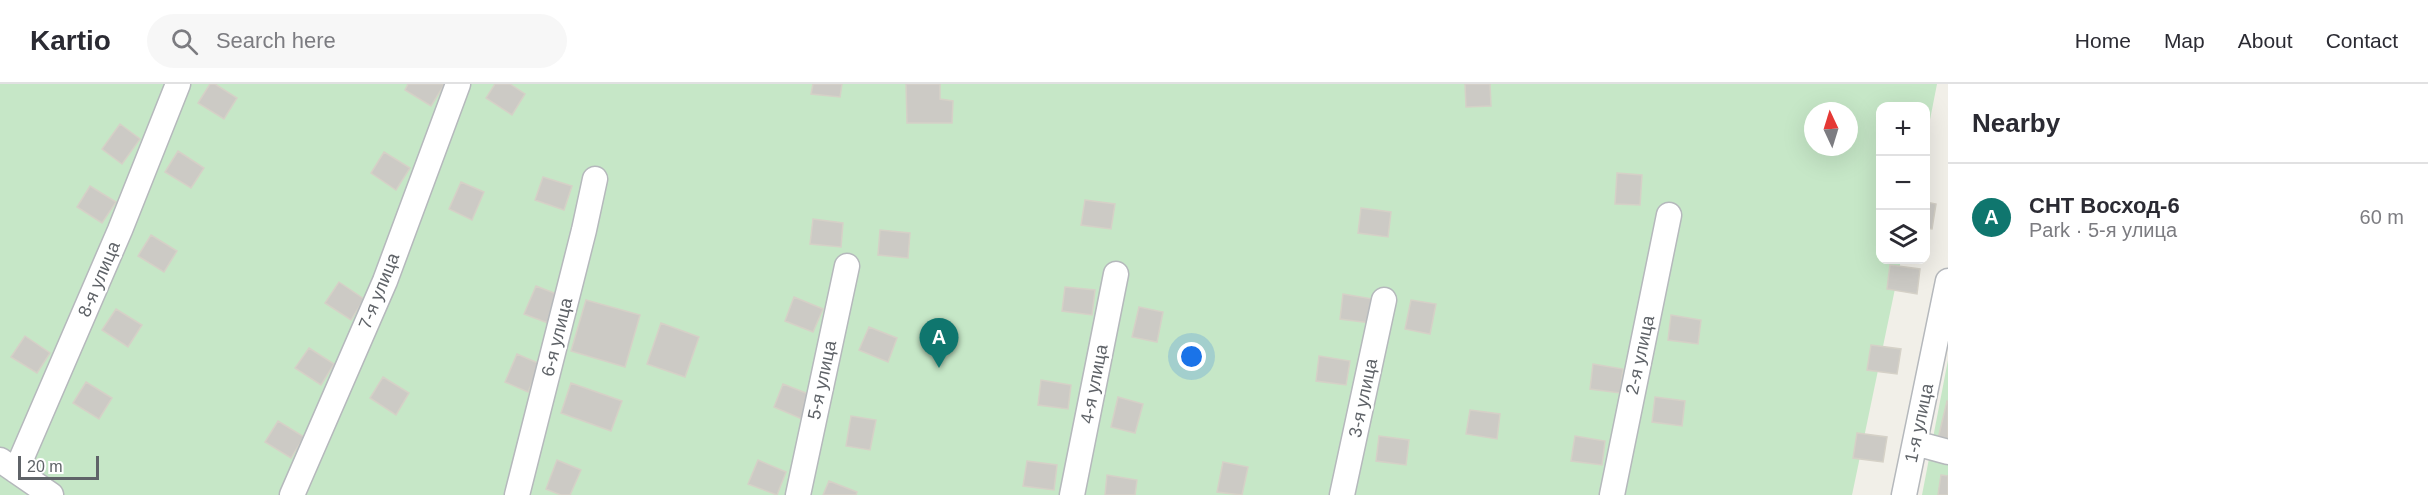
<!DOCTYPE html>
<html lang="en">
<head>
<meta charset="utf-8">
<style>
  :root { --surface:#fff; --page:#f7f7f7; --text:#2b2b33; --muted:#7c7c81; --line:#e1e1e2; --accent:#0f766e }
  body { margin:0; font-family:Arial,sans-serif; background:var(--page); color:var(--text) }
  .controls { position:absolute; right:18px; top:18px; display:grid; overflow:hidden; border-radius:12px; box-shadow:0 6px 24px #0002 }
  .controls button { width:54px; height:54px; display:grid; place-items:center; padding:0; border:0; border-bottom:2px solid var(--line); background:var(--surface); color:var(--text); font:30px sans-serif }
  .compass { position:absolute; left:1804px; top:18px; width:54px; height:54px; border-radius:50%; background:var(--surface); box-shadow:0 6px 24px #0002; rotate:356deg }
  .scale { position:absolute; left:18px; bottom:15px; width:81px; box-sizing:border-box; padding-left:6px; border:3px solid #5f6368; border-top:0; font-size:16px; line-height:21px; white-space:nowrap; color:#5f6368; -webkit-text-stroke:4px #fff; paint-order:stroke }
  .you { position:absolute; left:1192px; top:273px; width:21px; height:21px; margin:-15px; border:4px solid #fff; border-radius:50%; background:#1a73e8; box-shadow:0 0 0 9px #1a73e833 }
  .badge { display:grid; place-items:center; width:39px; height:39px; border-radius:50%; background:var(--accent); color:#fff; font-size:20px; font-weight:700 }
  .pin { position:absolute; translate:-50% -50px; filter:drop-shadow(0 2px 3px #0008) }
  .pin::after { content:''; position:absolute; top:32px; width:21px; height:18px; background:inherit; clip-path:polygon(0 0,100% 0,50% 100%) }
  .list { margin:0; padding:0; list-style:none }
  h2 { display:flex; justify-content:space-between; align-items:center; height:78px; margin:0; padding:0 24px; font-size:26px }
  h2 small { font-size:20px; font-weight:400; color:var(--muted) }
  .list li { display:grid; grid-template-columns:39px 1fr auto; gap:18px; align-items:center; box-sizing:border-box; height:108px; padding:0 24px; border-top:2px solid var(--line) }
  .list b { display:block; font-size:22px; white-space:nowrap }
  .list p { margin:0; font-size:20px; white-space:nowrap; color:var(--muted) }
  .list em { font-size:20px; font-style:normal; color:var(--muted) }
  .icon { flex:none; width:33px; height:33px; fill:none; stroke:currentColor; stroke-width:2; stroke-linecap:round; stroke-linejoin:round }
  .map { position:relative; flex:none; width:1948px; height:411px; overflow:hidden }
  header { display:flex; align-items:center; gap:36px; box-sizing:border-box; height:84px; padding:0 30px; background:var(--surface); border-bottom:2px solid var(--line) }
  header strong { font-size:28px }
  nav { display:flex; gap:33px; margin-inline-start:auto; font-size:21px }
  .search { width:420px; height:54px; background:var(--page); display:flex; align-items:center; gap:15px; box-sizing:border-box; padding:0 21px; border-radius:33px; color:var(--muted); font-size:22px }
  main { display:flex }
  aside { flex:1; background:var(--surface) }
  .map>svg:first-child { display:block }
  .green { fill:#c6e7c7; fill-rule:evenodd }
  .building { fill:#cccac5; stroke:#d5d1c7; stroke-width:1.5 }
  .lines { fill:none; stroke-linecap:round; stroke-linejoin:round }
  .minor-casing { stroke:#b5b8bc; stroke-width:27 }
  .minor { stroke:#fff; stroke-width:24 }
  .labels { text-anchor:middle; dominant-baseline:central; stroke-width:5; stroke-linejoin:round; paint-order:stroke }
  .street-label { font-size:18px; fill:#5f6368; stroke:#fff }
</style>
</head>
<body>
<header>
<strong>Kartio</strong>
<div class="search"><svg class="icon" aria-label="search" viewBox="0 0 24 24"><circle cx="10" cy="10" r="6"/><path d="M15 15l6 6"/></svg>Search here</div>
<nav><a>Home</a><a>Map</a><a>About</a><a>Contact</a></nav>
</header>
<main>
<div class="map">
<svg width="1948" height="411" viewBox="0 0 1948 411">
  <rect width="100%" height="100%" fill="#f1efe8"/>
  <!-- green -->
  <path class="green" d="M0,0h1937l-11,56v-34h-46v154h21l-49,235h-1852zM1813,27h36v36h-36z
    M1948,276v135h-26z"/>
  <!-- building -->
  <path class="building" d="M210,0h5l22,14 -13,21 -26,-16z
    M408,0h35l1,1 -13,21 -26,-16z
    M495,0h15l15,10 -13,21 -26,-17z
    M813,0h29l-2,13 -29,-3z
    M906,0h34v15l13,2 -1,22h-45z
    M1465,0h25l1,22 -25,1z
    M120,40l20,15 -18,25 -20,-15z
    M178,67l26,17 -13,20 -26,-16z
    M384,68l26,16 -14,22 -25,-17z
    M1617,89l25,2 -2,30 -25,-1z
    M543,93l29,9 -8,24 -29,-10z
    M461,98l23,10 -12,28 -23,-11z
    M90,102l26,16 -14,21 -25,-16z
    M1085,116l30,4 -4,25 -30,-4z
    M1926,118l10,2 -4,25 -6,-1z
    M1361,124l30,4 -3,25 -30,-4z
    M813,135l30,4 -2,24 -31,-3z
    M880,146l30,3 -2,25 -30,-3z
    M151,151l26,16 -13,21 -26,-16z
    M1890,181l30,4 -3,25 -30,-5z
    M339,198l25,17 -13,21 -26,-17z
    M536,202l23,9 -11,28 -24,-9z
    M1065,203l30,3 -3,25 -30,-4z
    M1343,210l30,5 -3,24 -30,-4z
    M794,213l29,12 -10,23 -28,-11z
    M586,216l54,15 -15,52 -54,-16z
    M1411,216l25,4 -6,30 -25,-5z
    M1139,223l24,5 -6,30 -25,-5z
    M116,225l26,16 -14,22 -26,-17z
    M1671,231l30,5 -3,24 -30,-4z
    M661,239l38,14 -14,40 -38,-13z
    M869,243l28,11 -9,24 -29,-12z
    M25,252l25,17 -13,20 -26,-16z
    M1871,261l30,4 -4,25 -30,-4z
    M309,264l25,16 -13,21 -26,-17z
    M517,270l23,10 -12,28 -23,-10z
    M1319,272l31,5 -4,24 -30,-4z
    M1593,280l30,5 -3,24 -30,-4z
    M383,293l26,16 -13,22 -26,-17z
    M1041,296l30,5 -3,24 -30,-4z
    M86,298l26,16 -13,21 -26,-16z
    M571,299l51,18 -11,30 -50,-18z
    M783,300l28,11 -9,24 -28,-12z
    M1118,313l25,7 -8,29 -24,-6z
    M1655,313l30,4 -3,25 -30,-4z
    M1947,317l1,1v44l-11,-3z
    M1470,326l30,4 -3,25 -31,-5z
    M851,332l25,4 -6,30 -24,-4z
    M278,337l26,16 -13,21 -26,-16z
    M1857,349l30,4 -4,25 -30,-4z
    M1379,352l30,4 -3,25 -30,-4z
    M1575,352l30,5 -3,24 -31,-4z
    M557,376l24,10 -11,25h-9l-15,-6z
    M758,376l28,12 -9,23 -29,-11z
    M1027,377l30,4 -3,25 -31,-4z
    M1223,378l25,5 -6,28 -25,-3z
    M1107,391l30,5 -2,15h-30z
    M1941,391l7,1v19h-10z
    M829,397l28,11 -1,3h-33z"/>
  <g class="lines">
    <!-- minor casing -->
    <g class="minor-casing">
      <path id="minor" d="M1915,359l33,9
        M0,376l51,35
        M16,387l104,-241 58,-146
        M292,411l93,-214 73,-197
        M517,411l67,-265 11,-51
        M798,411l49,-229
        M1072,411l44,-221
        M1342,411l42,-195
        M1612,411l57,-280
        M1904,411l44,-214"/>
    </g>
    <!-- minor -->
    <use href="#minor" class="minor"/>
  </g>
  <g class="labels">
    <!-- street labels -->
    <g class="street-label">
      <text transform="translate(99 195) rotate(-67)">8-я улица</text>
      <text transform="translate(379 207) rotate(-68)">7-я улица</text>
      <text transform="translate(557 253) rotate(-76)">6-я улица</text>
      <text transform="translate(1640 271) rotate(-78)">2-я улица</text>
      <text transform="translate(822 296) rotate(-78)">5-я улица</text>
      <text transform="translate(1094 300) rotate(-79)">4-я улица</text>
      <text transform="translate(1363 314) rotate(-78)">3-я улица</text>
      <text transform="translate(1919 339) rotate(-78)">1-я улица</text>
    </g>
  </g>
</svg>
<div class="controls">
<button>+</button>
<button>−</button>
<button><svg class="icon" aria-label="layers" viewBox="0 0 24 24"><path d="M12 4l9 5-9 5-9-5zM3 14l9 5 9-5"/></svg></button>
</div>
<svg class="compass" viewBox="-18 -18 36 36"><path d="M0-13l5 13h-10z" fill="#e53935"/><path d="M0 13l5-13h-10z" fill="#7c7c81"/></svg>
<div class="scale">20 m</div>
<div class="you"></div>
<div class="pin badge" style="left:939px;top:284px">A</div>
</div>
<aside>
<h2>Nearby<small></small></h2>
<ul class="list">
<li><span class="badge">A</span><div><b>СНТ Восход-6</b><p>Park · 5-я улица</p></div><em>60 m</em></li>
</ul>
</aside>
</main>
</body>
</html>
